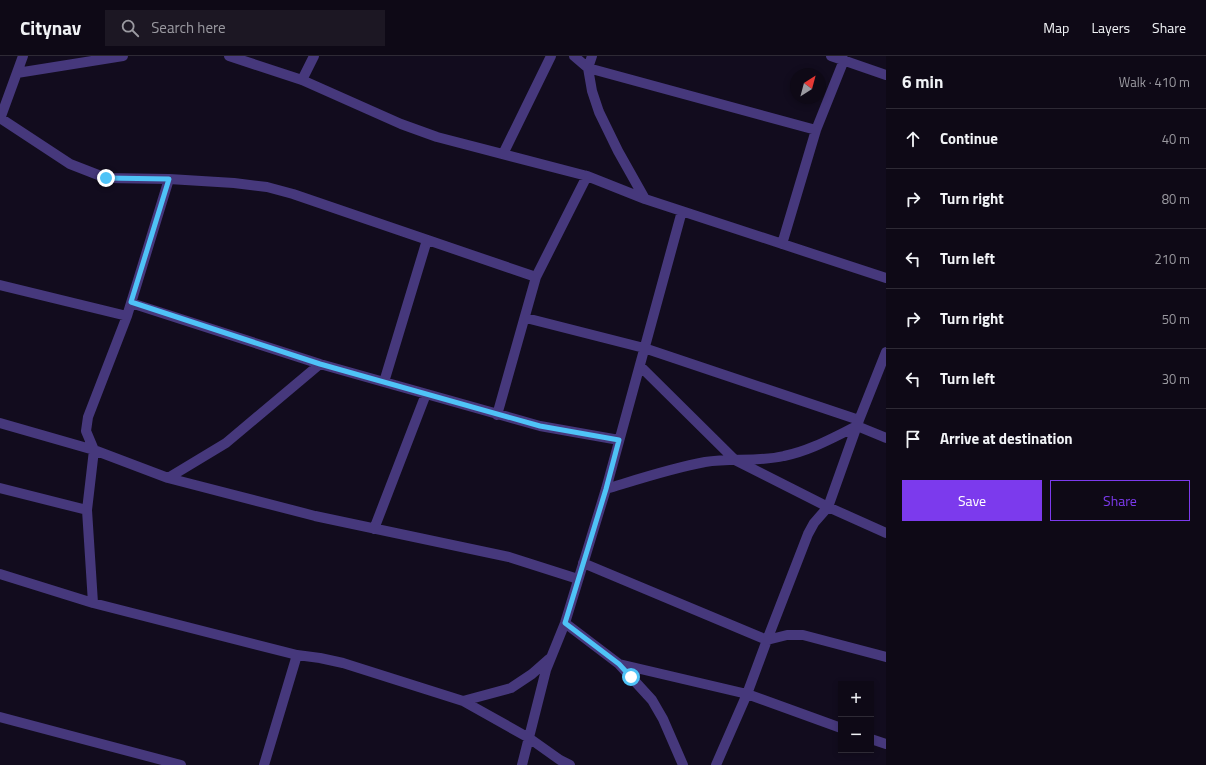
<!DOCTYPE html>
<html lang="en">
<head>
<meta charset="utf-8">
<style>
  :root { --surface:#0e0916; --page:#1c1723; --text:#f1f3f6; --muted:#9b9aa1; --line:#2e2a35; --accent:#7c3aed }
  body { margin:0; font-family:"Titillium Web",sans-serif; background:var(--page); color:var(--text) }
  .controls { position:absolute; right:12px; bottom:12px; display:grid; overflow:hidden; border-radius:0px; box-shadow:0 2px 6px #0003 }
  .controls button { width:36px; height:36px; display:grid; place-items:center; padding:0; border:0; border-bottom:1px solid var(--line); background:var(--surface); color:var(--text); font:20px sans-serif }
  .compass { position:absolute; left:790px; top:12px; width:36px; height:36px; border-radius:50%; background:var(--surface); box-shadow:0 2px 6px #0003; rotate:36deg }
  .stop { position:absolute; width:12px; height:12px; margin:-9px; border:3px solid #4fc3f7; border-radius:50%; background:#fff }
  .stop.end { background:#4fc3f7; border-color:#fff; box-shadow:0 1px 4px #0008 }
  .list { margin:0; padding:0; list-style:none }
  h2 { display:flex; justify-content:space-between; align-items:center; height:52px; margin:0; padding:0 16px; font-size:17px }
  h2 small { font-size:13px; font-weight:400; color:var(--muted) }
  .list li { display:grid; grid-template-columns:26px 1fr auto; gap:12px; align-items:center; box-sizing:border-box; height:60px; padding:0 16px; border-top:1px solid var(--line) }
  .list b { display:block; font-size:15px; white-space:nowrap }
  .list em { font-size:13px; font-style:normal; color:var(--muted) }
  .actions { display:flex; gap:8px; padding:12px 16px }
  .actions a { flex:1; padding:9px 0; border:1px solid var(--accent); border-radius:0px; text-align:center; font-size:14px; color:var(--accent) }
  .actions .main { background:var(--accent); color:#fff }
  .icon { flex:none; width:22px; height:22px; fill:none; stroke:currentColor; stroke-width:2; stroke-linecap:round; stroke-linejoin:round }
  .map { position:relative; flex:none; width:886px; height:709px; overflow:hidden }
  header { display:flex; align-items:center; gap:24px; box-sizing:border-box; height:56px; padding:0 20px; background:var(--surface); border-bottom:1px solid var(--line) }
  header strong { font-size:19px }
  nav { display:flex; gap:22px; margin-inline-start:auto; font-size:14px }
  .search { width:280px; height:36px; background:var(--page); display:flex; align-items:center; gap:10px; box-sizing:border-box; padding:0 14px; border-radius:0px; color:var(--muted); font-size:15px }
  main { display:flex }
  aside { flex:1; background:var(--surface) }
  .map>svg:first-child { display:block }
  .lines { fill:none; stroke-linecap:round; stroke-linejoin:round }
  .minor { stroke:#46387c; stroke-width:10 }
  .route { stroke:#4fc3f7; stroke-width:5 }
</style>
</head>
<body>
<header>
<strong>Citynav</strong>
<div class="search"><svg class="icon" aria-label="search" viewBox="0 0 24 24"><circle cx="10" cy="10" r="6"/><path d="M15 15l6 6"/></svg>Search here</div>
<nav><a>Map</a><a>Layers</a><a>Share</a></nav>
</header>
<main>
<div class="map">
<svg width="886" height="709" viewBox="0 0 886 709">
  <rect width="100%" height="100%" fill="#120c1e"/>
  <g class="lines">
    <!-- minor -->
    <path class="minor" d="M229,0l73,24 99,44 36,13 150,39
      M574,0l14,12 228,62
      M592,0l-4,12 4,23 7,21 19,39 27,48 241,79
      M831,0l55,19
      M17,17l106,-17
      M302,24l12,-24
      M0,62l70,46 36,14 63,1 65,4 33,4 26,7 243,83
      M0,63l23,-63
      M503,98l48,-98
      M782,188l34,-114 28,-70
      M0,229l127,31
      M131,247l189,61 220,62 79,14
      M526,262l118,30 215,72
      M640,310l95,94 93,47 58,26
      M384,326l43,-142
      M497,359l39,-138 51,-101 58,23
      M0,367l94,27 74,28 147,38 194,41 69,22
      M168,422l58,-35 94,-79
      M0,432l87,22
      M606,433c33,-10 66,-21 99,-27 27,-4 53,0 79,-6 26,-5 50,-19 73,-30l29,12
      M374,473l52,-135
      M583,507l184,77 20,-5h16l83,22
      M0,518l93,29 204,52 23,3 23,5 120,38 66,37 31,22 10,5
      M93,547l-6,-93 7,-60 -8,-19 2,-14 39,-101 42,-137
      M565,567l54,41 33,36 11,19 20,46
      M619,608l128,30 94,34
      M463,645l48,-13 21,-14 17,-15
      M0,661l181,48
      M871,683l15,5
      M264,709l33,-110
      M522,709l24,-95 19,-47 41,-134 76,-278
      M716,709l31,-71 20,-54 41,-106 6,-11 14,-16 31,-87 27,-68"/>
  </g>
  <g class="lines">
    <!-- route -->
    <path class="route" d="M106,122l63,1 -38,123 189,62 220,62 79,14 -13,49 -41,134 54,41 12,13"/>
  </g>
</svg>
<div class="controls">
<button>+</button>
<button>−</button>
</div>
<svg class="compass" viewBox="-18 -18 36 36"><path d="M0-13l5 13h-10z" fill="#e53935"/><path d="M0 13l5-13h-10z" fill="#9b9aa1"/></svg>
<div class="stop" style="left:631px;top:621px"></div>
<div class="stop end" style="left:106px;top:122px"></div>
</div>
<aside>
<h2>6 min<small>Walk · 410 m</small></h2>
<ul class="list">
<li><svg class="icon" aria-label="ahead" viewBox="0 0 24 24"><path d="M12 20V5M6 11l6-6 6 6"/></svg><div><b>Continue</b></div><em>40 m</em></li>
<li><svg class="icon" aria-label="right" viewBox="0 0 24 24"><path d="M7 20v-9h11M14 6l5 5-5 5"/></svg><div><b>Turn right</b></div><em>80 m</em></li>
<li><svg class="icon" aria-label="left" viewBox="0 0 24 24"><path d="M17 20v-9H6M10 6l-5 5 5 5"/></svg><div><b>Turn left</b></div><em>210 m</em></li>
<li><svg class="icon" aria-label="right" viewBox="0 0 24 24"><path d="M7 20v-9h11M14 6l5 5-5 5"/></svg><div><b>Turn right</b></div><em>50 m</em></li>
<li><svg class="icon" aria-label="left" viewBox="0 0 24 24"><path d="M17 20v-9H6M10 6l-5 5 5 5"/></svg><div><b>Turn left</b></div><em>30 m</em></li>
<li><svg class="icon" aria-label="arrive" viewBox="0 0 24 24"><path d="M6 21V4h12l-3 4 3 4H6"/></svg><div><b>Arrive at destination</b></div></li>
</ul>
<div class="actions"><a class="main">Save</a><a>Share</a></div>
</aside>
</main>
</body>
</html>
